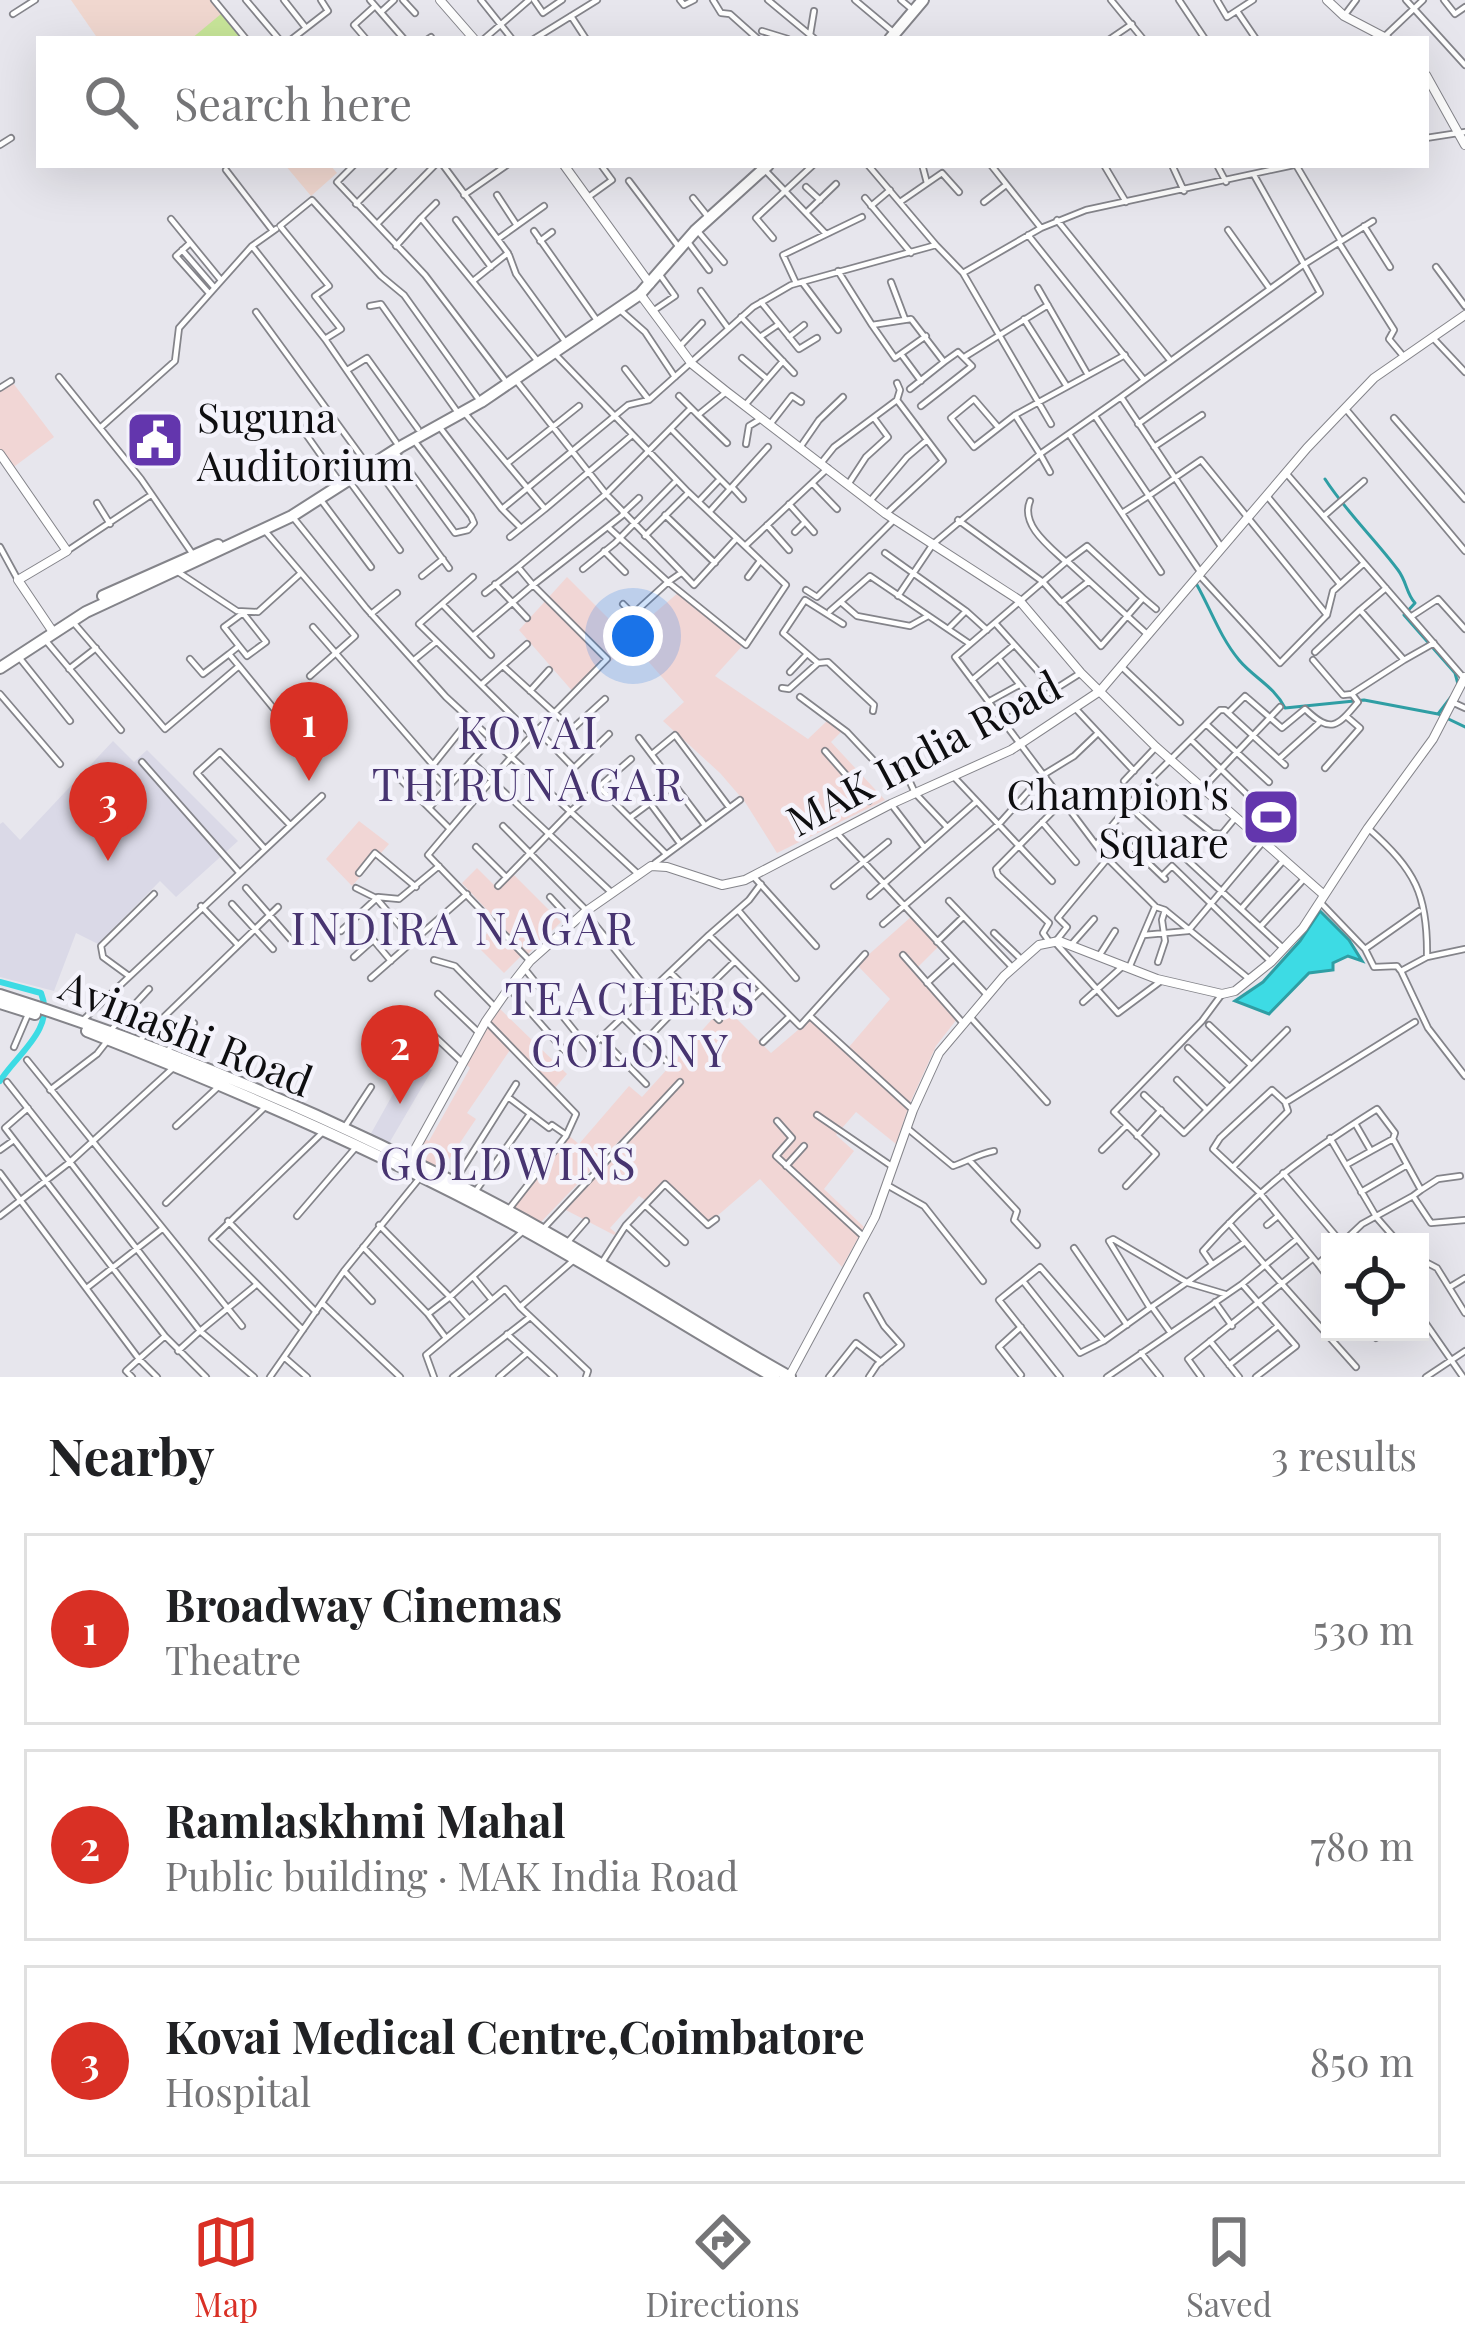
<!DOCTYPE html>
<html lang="en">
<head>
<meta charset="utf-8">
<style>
  :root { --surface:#fff; --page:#f2f2f2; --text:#202124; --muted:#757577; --line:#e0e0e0; --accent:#d93025 }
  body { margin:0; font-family:"Playfair Display",serif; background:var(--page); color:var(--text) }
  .controls { position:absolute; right:36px; bottom:36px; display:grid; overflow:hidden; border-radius:0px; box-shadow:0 12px 48px #0002 }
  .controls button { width:108px; height:108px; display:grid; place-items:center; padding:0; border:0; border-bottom:3px solid var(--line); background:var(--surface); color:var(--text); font:60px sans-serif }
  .you { position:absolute; left:633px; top:636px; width:42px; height:42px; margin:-30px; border:9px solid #fff; border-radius:50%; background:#1a73e8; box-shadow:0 0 0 18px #1a73e833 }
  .badge { display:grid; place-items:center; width:78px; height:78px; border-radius:50%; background:var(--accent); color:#fff; font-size:39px; font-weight:700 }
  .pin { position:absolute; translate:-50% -99px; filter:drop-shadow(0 3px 6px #0008) }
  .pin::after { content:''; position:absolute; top:63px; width:42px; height:36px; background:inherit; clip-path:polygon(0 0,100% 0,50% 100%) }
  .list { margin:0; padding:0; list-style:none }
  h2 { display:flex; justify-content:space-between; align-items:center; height:156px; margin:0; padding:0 48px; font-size:51px }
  h2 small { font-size:39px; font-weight:400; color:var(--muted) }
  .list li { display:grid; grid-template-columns:78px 1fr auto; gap:36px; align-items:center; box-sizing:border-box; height:192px; margin:0 24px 24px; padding:0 24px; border:3px solid var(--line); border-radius:0px }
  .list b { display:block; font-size:45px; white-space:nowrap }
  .list p { margin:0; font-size:39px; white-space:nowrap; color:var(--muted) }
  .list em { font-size:39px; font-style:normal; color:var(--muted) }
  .icon { flex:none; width:66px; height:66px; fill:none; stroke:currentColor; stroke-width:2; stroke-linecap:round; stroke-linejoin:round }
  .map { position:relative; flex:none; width:1465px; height:1377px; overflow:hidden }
  .search { position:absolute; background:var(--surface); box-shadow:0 12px 48px #0002; left:36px; right:36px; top:36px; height:132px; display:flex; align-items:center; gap:30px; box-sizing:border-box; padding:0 42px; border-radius:0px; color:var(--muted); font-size:45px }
  .sheet { height:804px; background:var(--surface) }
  nav { display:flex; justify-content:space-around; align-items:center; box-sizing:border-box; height:168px; border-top:3px solid var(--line); background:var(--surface); font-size:33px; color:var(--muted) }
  nav a { display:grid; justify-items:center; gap:6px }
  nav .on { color:var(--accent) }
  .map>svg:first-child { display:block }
  .built { fill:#dad9e7 }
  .industrial { fill:#f1d6d5 }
  .education { fill:#f0d7cf }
  .green { fill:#c8e699 }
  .water { fill:#3ddbe4; stroke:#2f9ea4; stroke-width:3 }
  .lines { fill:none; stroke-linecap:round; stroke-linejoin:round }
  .stream { stroke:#2f9ea4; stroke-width:3 }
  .canal { stroke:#3ddbe4; stroke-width:6 }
  .minor-casing { stroke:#84848a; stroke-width:8 }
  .tertiary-casing { stroke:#84848a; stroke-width:10 }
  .primary-casing { stroke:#84848a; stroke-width:14 }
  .minor { stroke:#fff; stroke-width:4.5 }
  .tertiary { stroke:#fff; stroke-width:8 }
  .primary { stroke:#fff; stroke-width:10 }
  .labels { text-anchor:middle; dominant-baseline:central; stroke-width:9; stroke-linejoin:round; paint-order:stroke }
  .poi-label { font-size:42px; fill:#0e0e10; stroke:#f4f3fb; text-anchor:start }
  .street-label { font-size:42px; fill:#0e0e10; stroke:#f4f3fb }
  .neighbourhood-label { font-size:45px; letter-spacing:3px; fill:#473470; stroke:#f4f3fb }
</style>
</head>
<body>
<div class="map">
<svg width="1465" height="1377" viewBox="0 0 1465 1377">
  <rect width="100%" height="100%" fill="#e7e6ed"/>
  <!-- built -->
  <path class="built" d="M113,741l21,21 13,-12 91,91 -62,56 -16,-16 -62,63 -22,-11 -22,58 -54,-14v-153l3,-2 17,18z
    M411,1062l21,8 -44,75 -19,-8z"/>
  <!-- industrial -->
  <path class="industrial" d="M13,383l41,54 -43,32 -11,-15v-63z
    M567,577l60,60 52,-45 65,52 -29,32 93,63 20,-19 13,12 -10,10 54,58 -108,53 -32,-51 -25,-29 -57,-52 21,-19 -52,-59 -58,50 -55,-63z
    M359,821l30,23 -37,42 -26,-27z
    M477,868l21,21 15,-15 48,48 -33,32 -66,-71z
    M912,916l26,31 -25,25 44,47 -21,27 -26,57 -61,-56 41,-48 -33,-34z
    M494,926l27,30 -17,17 -28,-28z
    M724,1006l47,47 41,-35 96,90 -12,36 -40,-32 -20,23 18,16 -30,38 40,38 -22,40 -82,-88 -51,44 -44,-43 -20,20 -6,-4 -29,32 6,5 -2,2 -52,-27 90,-96 -3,-2 -110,114 -29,-16 58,-73 11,9 50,-58 13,11z
    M499,1008l68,66 -13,15 -42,-42 -45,66 9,6 -35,52 -28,-14 10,-19 6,3 41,-73 -4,-4z"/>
  <!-- education -->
  <path class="education" d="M71,0h147l33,39h-153z
    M285,165h45l7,8 -26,23z"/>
  <!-- green -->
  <path class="green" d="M221,14l22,25h-52z"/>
  <!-- water -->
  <path class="water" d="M1320,911l29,29 13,21 -14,-5 -15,7v7l-24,3 -40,41 -34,-13 28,-19 37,-41z"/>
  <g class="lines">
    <!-- stream -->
    <path class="stream" d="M1325,479c22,34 50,60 73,91 9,12 8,23 17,33l-11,12 51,58 3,11
      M1197,585c14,25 23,52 42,75 15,18 35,26 46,48l79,-8 74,14 27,13
      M1438,714l13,-17"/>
    <!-- canal -->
    <path class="canal" d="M0,982l41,11c15,36 -24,61 -41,88"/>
    <!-- minor casing -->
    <g class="minor-casing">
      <path id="minor" d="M214,0l32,39
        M246,0l33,39
        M284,0l22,28
        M370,0l34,39
        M403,0l12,13
        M481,0l31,39
        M534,0l9,13 19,-13
        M680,0l4,5 10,-5
        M713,0l8,13 9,1 28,25
        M768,0l47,39
        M855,0l37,31
        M901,0l13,11
        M1111,0l32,39
        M1179,0l26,39
        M1217,0l10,17 26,-17
        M1406,0l59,65
        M1444,0l11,14 10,-7
        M1237,11l19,28
        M381,12l13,-12
        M13,14l22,-14
        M571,16l15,23
        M1344,16l12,-16
        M762,31l26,8
        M810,35l4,-24
        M1384,37l39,-37
        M292,39l36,-28 -7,-11
        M366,39l-12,-14 21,-19
        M428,39l3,-2
        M484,39l45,-39
        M534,39l63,-39
        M1110,39l22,-15
        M1426,138l39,-6
        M0,145l11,-7
        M354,165l-17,17 88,93 79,104
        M443,165l65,88 -35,28
        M868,165l68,80
        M991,165l50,63
        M1104,165l22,37
        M1172,165l12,26
        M1217,165l9,17
        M1296,165l45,76
        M923,168l4,15
        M764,169l62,65
        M226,170l47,61
        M629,181l49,65
        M806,187l14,13
        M464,195l43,-30
        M497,195l19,29
        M587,198l25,-18 -11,-15
        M693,198l16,20
        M865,198l46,55
        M900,202l42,-29 17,19
        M984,202l22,-17
        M356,204l39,-39
        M871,206l19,-16
        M808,211l28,-27
        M421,218l15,-15
        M171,219l49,60
        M456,220l35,47
        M1057,220l113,140
        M377,224l58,-59
        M1364,226l26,41
        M696,229l28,33
        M1228,230l42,59
        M534,231l62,88
        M1028,235l116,145
        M773,238l-17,-20 57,-53
        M498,239l46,-33
        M540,241l12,-9
        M688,242l21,28
        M1339,243l55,87 -5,9 15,18
        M189,244l-13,12 32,36
        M252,246l24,-17
        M396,246l25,-28 115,141
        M182,250l31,36
        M509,255l7,19 48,66
        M1436,267l29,39
        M838,271l34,54 39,-6 33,43 14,-10 14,14 -51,40
        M963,273l88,151
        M802,282l36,48
        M891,282l14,37
        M796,283l-13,-28 79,-38
        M1038,288l50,87
        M701,291l27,37
        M761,302l38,47 18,-11
        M370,306l11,-2 75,106
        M620,310l25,22 30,45
        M653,311l22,-15 -15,-21
        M256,312l113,155
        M741,317l53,56
        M1024,319l42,66
        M872,325l23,33 31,-22
        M760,337l19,-13
        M789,337l15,-12
        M1433,338l32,34
        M681,345l21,-22
        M555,354l133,138 57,54 83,-78
        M901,354l20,27
        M966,356l82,-51
        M742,358l25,21
        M349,369l18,-11 51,71
        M625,369l24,31
        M59,377l82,102 53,77
        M515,379l91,115 88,91 42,-46
        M897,383l3,7 -3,10
        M0,388l11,-7
        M910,389l34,-27
        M679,396l12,12
        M746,404l37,-43
        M1345,408l120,143
        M463,411l82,98 86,-73
        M698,415l29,28
        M1095,416l106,157v4l79,86 47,-48 -126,-155 -51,35 -3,2 -25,16
        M1394,418l71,81
        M298,423l41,58
        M771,423l21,-27 9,6
        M1138,424l182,-131 -66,-118
        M438,425l64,84
        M998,427l-24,-28 -23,19 23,29 41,-32 110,-60
        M100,428l75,-67 4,-33 73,-82 73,93
        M673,431l47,48 -20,21
        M1069,434l92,138
        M396,442l-71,-103 16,-10 -26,-33 14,-10 -49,-60 32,-26 69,76 23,19 73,102
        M746,444l3,-18 10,-6
        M801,446l18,-26 24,-23
        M1154,447l48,-32
        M395,451l60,82 13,-3 6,-7 -3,-7 -58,-77
        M509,462l70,-56
        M822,462l12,-15 63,-47 46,61 -57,53
        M375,466l74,102
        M1050,472l-10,-18 81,-57
        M1286,473l177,204
        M350,482l50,68
        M812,483l25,26
        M849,483l17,-26 22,-20 -14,-19
        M732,487l11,12
        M730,489l38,-42
        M1267,496l73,88
        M321,500l50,67
        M870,501l37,-44 20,-17
        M1030,501c-10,24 20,46 36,61
        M97,503l13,21
        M789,504l25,28
        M711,510l19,-21 -10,-10
        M623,513l16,-15
        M624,514l-91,71 -15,-18 88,-73 85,-86 7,7 27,-22
        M665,515l50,48
        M292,516l74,92 80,89 191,176
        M1324,516l40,-35
        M958,520l85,62 18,20
        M767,525l22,25
        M521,528l-19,-19 126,-104 21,-5 104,-93 38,-22 145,-40 27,28 78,-45 45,-18 208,-45
        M609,528l59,54 -35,32 -10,-10
        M266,532l89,104 -45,40
        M795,532l10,-10
        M645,536l43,-43
        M510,537l35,-28
        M0,547l18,33
        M1222,548l-101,-151 182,-132 70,-44
        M67,551l84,-56
        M604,551l21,21
        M885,553l81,58 -18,18
        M1067,561l20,-15 56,52
        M583,569l32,-26 60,-61
        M178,572l59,39 21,1 43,-39
        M681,573l-13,9 78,63 40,-60 -41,-39
        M422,576l21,-17
        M473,577l-54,47 113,111
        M748,577l12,-16
        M1089,581l-27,21 39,44 42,-48 13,11
        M495,584l32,34
        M806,590l11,7 77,-77
        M485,593l33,-26
        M898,596l35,-52 107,-90 -25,-39
        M842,603l15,13 53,10 18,-10
        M443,605l48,50
        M1360,610l26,-22
        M830,611l40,-35 100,68
        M966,611l21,19
        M371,614l26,-21
        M1327,615l6,-24 30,-27
        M1412,616l26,-17 27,30
        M73,622l92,107 74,-63 58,71
        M995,623l59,66
        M843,624l-38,-24 -22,33 35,30 10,-1 46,43 -1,6
        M313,627l120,138 -2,7 16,16
        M474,635l59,-50 74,74 -95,97 -84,99 102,106
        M47,642l74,88
        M1315,652l45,-42 44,50 30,-17
        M18,656l52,65
        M190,659l13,15 26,-20
        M999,659l35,43
        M414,660l22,-18
        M239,666l-10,-12 10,-8 -15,-19 19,-14 23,29 -19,14 -8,-10
        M503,666l69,63 33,-30
        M1123,668l57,54
        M69,669l27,-21
        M790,672l17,-18
        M972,680l42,-35
        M482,684l45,-40
        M782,688l7,1 29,-26
        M530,691l19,-21
        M1353,693l51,-33
        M0,694l60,70
        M800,697l47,35 30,32
        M988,702l31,-17
        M1452,702l13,6
        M1075,708l59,63
        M1228,713l17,-17 37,32 23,-19c26,25 32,18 53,-7l-6,-8 -9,1 -30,-35
        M1003,722l76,-48
        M1206,724l63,58
        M537,730l37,38 35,-34
        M639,738l65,86
        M1191,740l73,71
        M825,751l44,50
        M652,754l23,-19 54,72
        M1279,759l40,-36
        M471,761l141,132
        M142,762l96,109
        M433,765l36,-45
        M1325,768l35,-40 -14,-12
        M904,769l11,24 32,34
        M954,777l98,104
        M399,778l51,51
        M1124,781l32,-34
        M1148,782l64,51 10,1 14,-17
        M599,787l67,67
        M1203,788l77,-81
        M1063,801l39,52 54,54 9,3 83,68
        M650,803l29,39
        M891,804l33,43
        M1130,807l154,142
        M429,808l63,-70
        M631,817l43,-32
        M1042,822l34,40
        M503,826l84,85
        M1111,827l54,52
        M1369,829c46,41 59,65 58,128l-26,14 27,57 37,48
        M836,832l151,163
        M1096,845l52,-63 72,-72h5l60,55
        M476,847l30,30
        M264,848l-67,-75 23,-21 70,73
        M655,863l85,-63
        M359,873l16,-20 41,34
        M753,876l63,70
        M1162,876l10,-10 97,94
        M498,886l73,-75 60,-52
        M834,886l54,-44
        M246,888l47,54
        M356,888l20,10 37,43
        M870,896l106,-94
        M550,897l24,26
        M949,901l63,66
        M1320,902l45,47 9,18 23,-1 3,4
        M232,904l41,45
        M201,906l37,39
        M1241,909l42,-48
        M738,910l58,68
        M585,912l64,80
        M883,924l116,-100 44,-49 31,-19 24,-23
        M1260,927l44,-48
        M341,931l37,-34 21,2 40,-33
        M994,933l28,27
        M709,935l40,-35 12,-16
        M1144,935l44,-4 74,-88
        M370,936l21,25
        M1048,940l-5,-7 6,-10 -51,-48 -2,-6 67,-68 -108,-144 112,-96 81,74
        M1054,941l64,72 43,-32
        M1056,941l11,-14 -9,-9 50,-60
        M937,942l26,-25
        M1071,945l23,-26
        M1365,949l54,-38
        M903,955l59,67
        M1099,956l16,-25
        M354,957l19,-17
        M1427,957l38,-8
        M434,960l21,6 39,40
        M1158,962l7,-21 -3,-21 3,-10
        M524,968l65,81 120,-114 91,91 65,-72
        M1129,968l26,-61
        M670,972l49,48
        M129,976l-26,-19 -2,-11 53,-52
        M371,978l96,-84
        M927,983l26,-24
        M509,988l60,68
        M438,994l39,37
        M697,998l38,-37
        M1083,1002l40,-36
        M735,1015l27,-26
        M811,1017l102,93
        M415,1018l48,45
        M623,1018l44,44
        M972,1019l75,83
        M82,1021l240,-225
        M486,1021l90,93 -10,22 -57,73
        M1209,1025l42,40
        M109,1032l40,-43
        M141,1039l137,-132
        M602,1039l44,45
        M645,1041l28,-29
        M763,1042l27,-26
        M14,1047l15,-35
        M1188,1048l41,39
        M169,1049l25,-26
        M27,1060l215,266
        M173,1068l-103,94 130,169 56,-46
        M1177,1080l30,30
        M50,1090l47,-36 11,-14
        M1144,1095l40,38 103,-103
        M508,1097l41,31 3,-3 13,9
        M1288,1101l127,-79
        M817,1115l76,52
        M777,1121l15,17 -16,18 88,81
        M346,1125l25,-38
        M1356,1125l15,26 22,-12
        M176,1126l41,-38
        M907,1128l46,38c15,-5 25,-12 41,-15
        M1137,1136l24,-26
        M1330,1138l47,80 21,24
        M0,1150l14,-10
        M1102,1150l24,-24
        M970,1161l47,50 -3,9 23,25
        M1346,1165l25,-14
        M786,1166l18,-20
        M1233,1167l55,-56 -3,-9 -13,-12 -52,48 -7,11 45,42 60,73 12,-11
        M0,1173l139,186 26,-23 -160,-208 23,-20
        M1283,1173l58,69
        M456,1179l60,-95
        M887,1185l37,21 59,75
        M1126,1186l30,-32 -42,-42 88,-91 20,-27
        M1421,1190l17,-11 22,-3
        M475,1192l55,-78
        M1361,1192l46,-27
        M166,1203l97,-94
        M646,1206l39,36
        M0,1216l70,-54 -63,-80
        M297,1216l60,-70
        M228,1221l88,91
        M1229,1223l35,41
        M379,1225l71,72 71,-64
        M626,1225l40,38
        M1267,1225l11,-9
        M542,1230l138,-148
        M1343,1242l19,-18 51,-28 18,27 34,-3
        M566,1244l20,-23
        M363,1247l65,67 22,-17 19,22
        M1074,1248l53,77
        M575,1259l-55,48 68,64 -2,6
        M1420,1259l17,9 28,45
        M601,1264l25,-39 39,-41 43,41 8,-6
        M1212,1264l-9,-13c57,-64 103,-97 174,-142l18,24 -2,6 28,51 -8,6
        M1318,1264l12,16
        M1265,1265l91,102
        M344,1271l28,30
        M1023,1281l57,72 24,-12
        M1242,1284l54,62 -40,31
        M88,1287l74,-58
        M1450,1287l15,-9
        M1225,1294l-37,-11 -75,-44 -4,2 41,67 95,-66
        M867,1296l17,30 17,19 -24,20 -8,12
        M492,1300l13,-11 15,18
        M1215,1302l17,24
        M322,1303l78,74
        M1152,1307l18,25
        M428,1314l18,24
        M1420,1315l43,62
        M1021,1327l-22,20 22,28
        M303,1330l-91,-91 112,-108
        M1371,1332l5,6
        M507,1334l47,43
        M165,1336l41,41
        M1210,1341l29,36
        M178,1351l22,-20 54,46
        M1141,1353l19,24
        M284,1357l23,20
        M1229,1365l49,-39
        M132,1377l-6,-6 13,-12 18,18
        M270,1377l74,-106 74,-91
        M434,1377l-8,-22 66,-55 -18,-22
        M453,1377l77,-60
        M499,1377l28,-24
        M829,1377l27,-34 25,19
        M1060,1377l-61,-77 41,-33 64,74 46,-33
        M1107,1377l135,-93 55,-45
        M1201,1377l-13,-18 123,-99
        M1426,1377l39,-26"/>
    </g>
    <!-- tertiary casing -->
    <g class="tertiary-casing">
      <path id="tertiary" d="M440,0l34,39
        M1327,0l17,16 44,23
        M1426,75l39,70
        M564,165l86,119
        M640,294l52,70 35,28 159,122 133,86 62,73 75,74 168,148
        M0,454l67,97 -49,29 35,52
        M408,1162l78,-141 23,-33 21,-27 55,-49 66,-46 16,1 55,18 23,-5 146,-76 120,-54 89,-59 207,-243 67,-70 91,-63
        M789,1377l86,-160 38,-107 26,-57 65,-77 35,-31 20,-4 98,38 65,15 13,-3 36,-29 32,-34 65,-100 65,-89 32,-62"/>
    </g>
    <!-- primary casing -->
    <g class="primary-casing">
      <path id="primary" d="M890,39l33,-39
        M103,596l115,-51
        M0,668l86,-56 206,-96 108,-69 81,-45 159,-108 55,-63 73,-66
        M0,995c188,59 374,140 546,237 82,46 161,99 244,145
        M0,1003l35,11
        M87,1031c148,58 294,121 434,197 86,47 168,101 253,149"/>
    </g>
    <!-- minor -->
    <use href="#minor" class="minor"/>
    <!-- tertiary -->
    <use href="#tertiary" class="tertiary"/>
    <!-- primary -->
    <use href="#primary" class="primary"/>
  </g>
  <!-- icons -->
  <defs>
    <g id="civic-square" transform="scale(3)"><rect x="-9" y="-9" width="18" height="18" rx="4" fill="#6336ad" stroke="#f4f3fb"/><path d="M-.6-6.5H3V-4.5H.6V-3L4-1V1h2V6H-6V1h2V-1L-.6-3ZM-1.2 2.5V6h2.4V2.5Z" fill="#fff"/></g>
    <g id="stadium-square" transform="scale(3)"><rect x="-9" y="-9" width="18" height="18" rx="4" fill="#6336ad" stroke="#f4f3fb"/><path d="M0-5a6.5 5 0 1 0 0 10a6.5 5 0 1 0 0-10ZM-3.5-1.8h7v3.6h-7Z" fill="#fff"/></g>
  </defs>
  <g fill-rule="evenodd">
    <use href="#civic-square" x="155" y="440"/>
    <use href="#stadium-square" x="1271" y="817"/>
  </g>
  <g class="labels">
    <!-- poi labels -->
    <g class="poi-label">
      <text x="197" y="416">Suguna<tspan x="197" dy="48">Auditorium</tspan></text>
      <text x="1229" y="793" text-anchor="end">Champion's<tspan x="1229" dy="48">Square</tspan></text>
    </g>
    <!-- street labels -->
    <g class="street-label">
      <text transform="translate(923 752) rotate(-28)">MAK India Road</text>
      <text transform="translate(187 1032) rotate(22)">Avinashi Road</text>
    </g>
    <!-- neighbourhood labels -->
    <g class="neighbourhood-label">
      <text x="529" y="730">KOVAI<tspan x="529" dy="52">THIRUNAGAR</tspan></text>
      <text x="464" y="926">INDIRA NAGAR</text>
      <text x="631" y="996">TEACHERS<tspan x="631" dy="52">COLONY</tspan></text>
      <text x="509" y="1161">GOLDWINS</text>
    </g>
  </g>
</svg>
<div class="controls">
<button><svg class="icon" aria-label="locate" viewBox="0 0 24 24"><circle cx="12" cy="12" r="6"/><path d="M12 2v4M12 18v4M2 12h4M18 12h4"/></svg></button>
</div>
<div class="you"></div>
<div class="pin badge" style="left:309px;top:781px">1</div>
<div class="pin badge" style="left:400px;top:1104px">2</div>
<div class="pin badge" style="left:108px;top:861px">3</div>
<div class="search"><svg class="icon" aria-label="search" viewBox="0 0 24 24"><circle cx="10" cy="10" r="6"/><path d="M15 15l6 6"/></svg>Search here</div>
</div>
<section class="sheet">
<h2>Nearby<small>3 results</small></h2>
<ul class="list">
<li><span class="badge">1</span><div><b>Broadway Cinemas</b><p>Theatre</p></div><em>530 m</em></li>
<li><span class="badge">2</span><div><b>Ramlaskhmi Mahal</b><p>Public building · MAK India Road</p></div><em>780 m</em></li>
<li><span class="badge">3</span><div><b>Kovai Medical Centre,Coimbatore</b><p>Hospital</p></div><em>850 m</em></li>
</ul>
</section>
<nav>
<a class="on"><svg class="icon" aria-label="map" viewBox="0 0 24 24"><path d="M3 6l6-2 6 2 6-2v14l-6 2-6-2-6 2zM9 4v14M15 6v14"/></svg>Map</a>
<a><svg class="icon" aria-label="directions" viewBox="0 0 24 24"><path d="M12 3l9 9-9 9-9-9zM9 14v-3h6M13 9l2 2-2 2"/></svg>Directions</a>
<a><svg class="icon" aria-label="saved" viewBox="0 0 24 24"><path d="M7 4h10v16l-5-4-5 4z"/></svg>Saved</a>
</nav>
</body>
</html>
